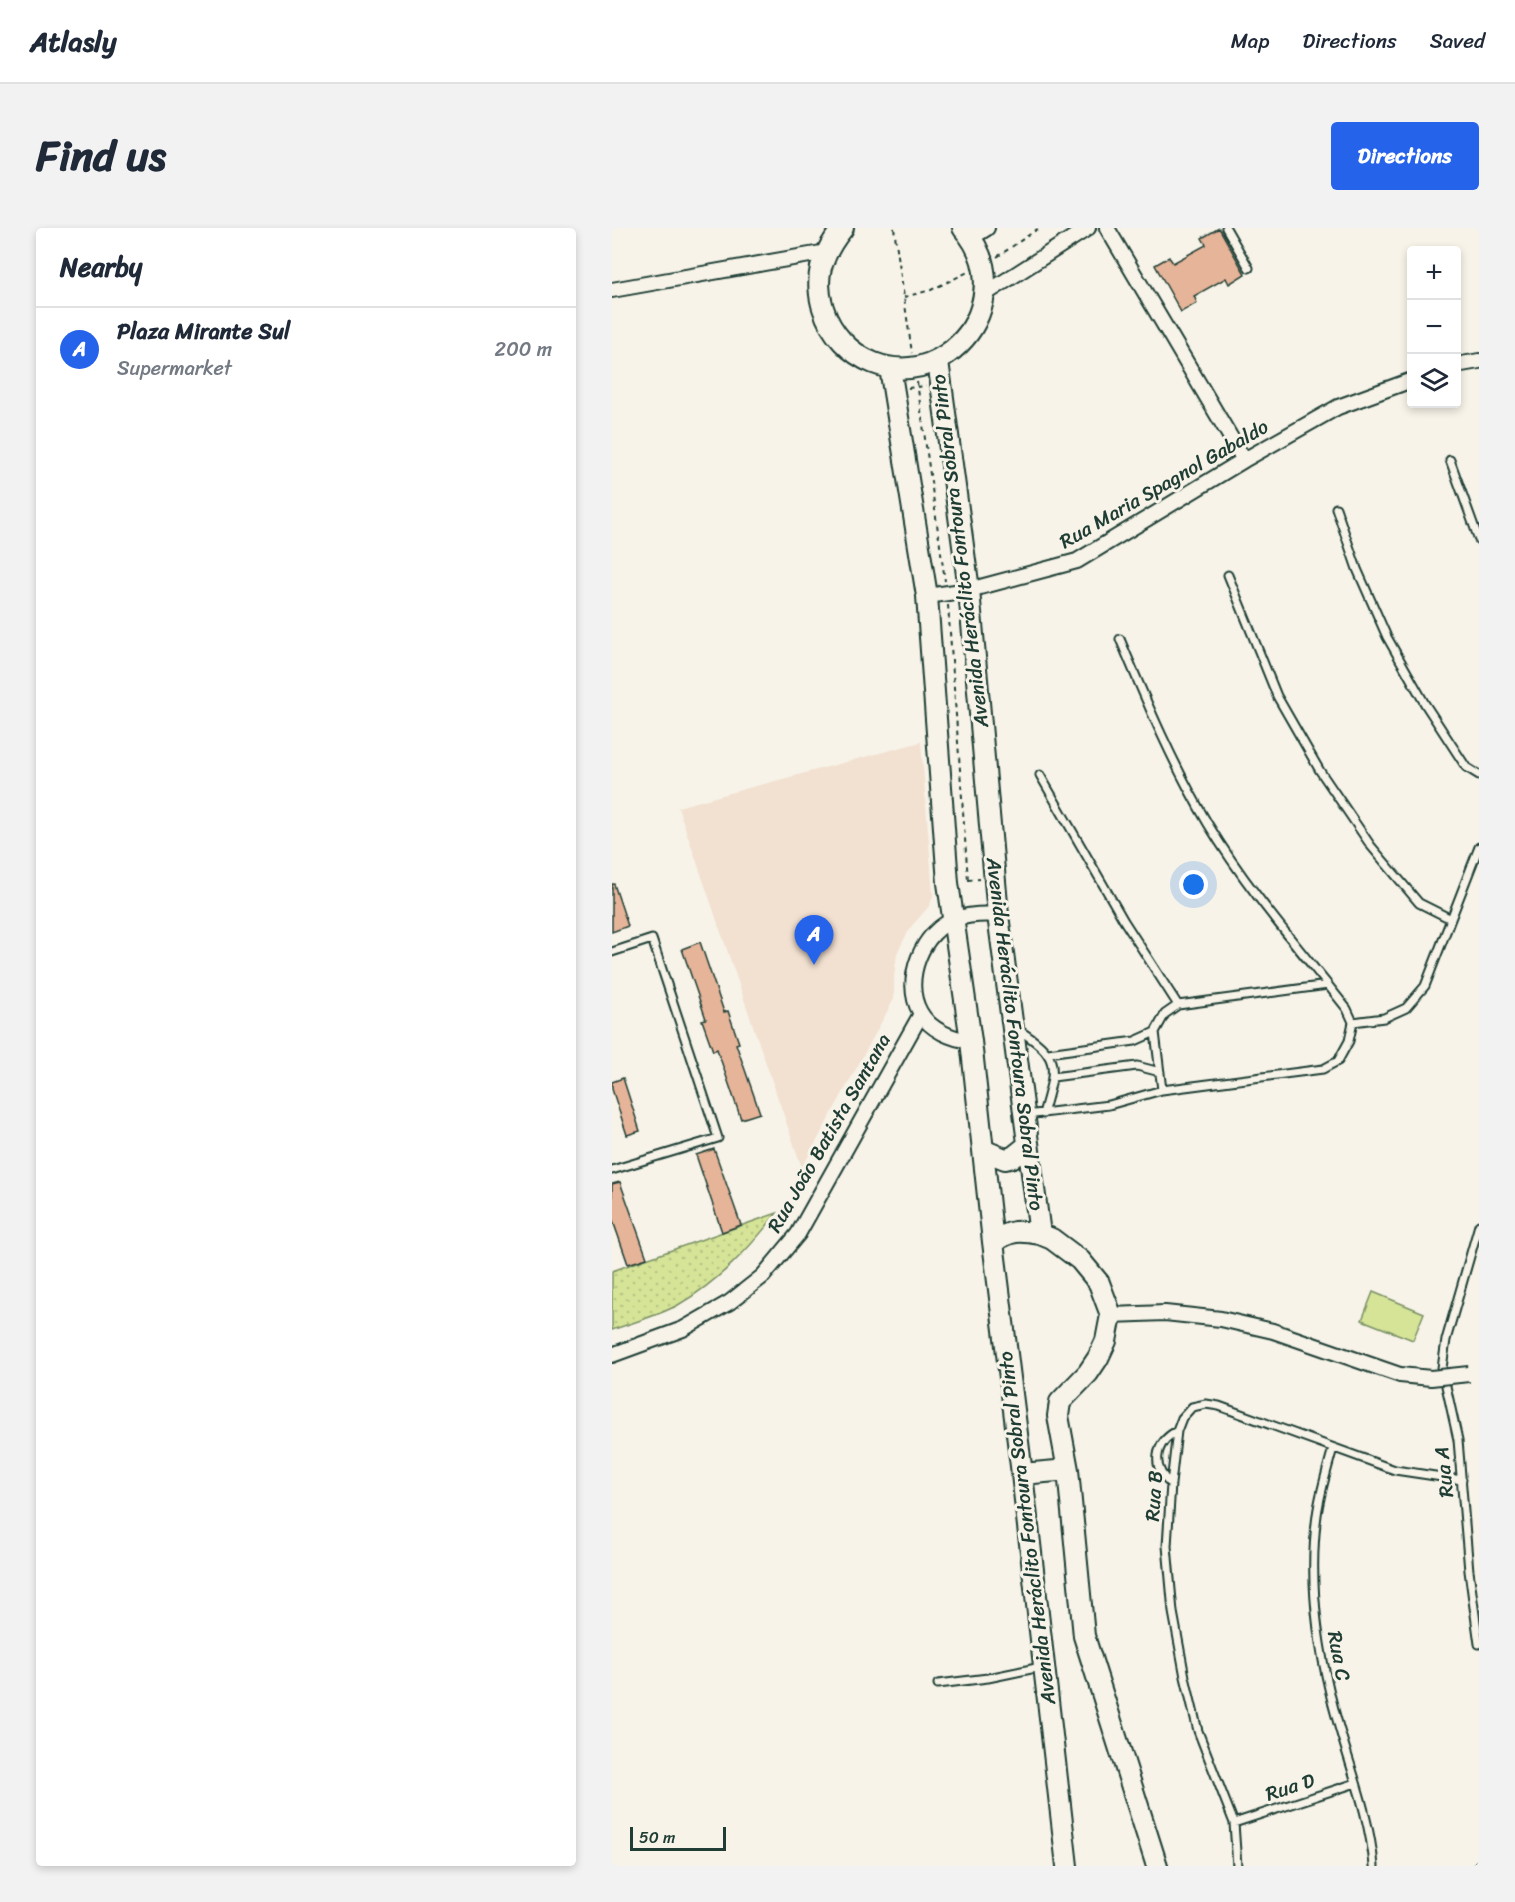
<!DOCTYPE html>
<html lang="en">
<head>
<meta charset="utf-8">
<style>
  :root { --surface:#fff; --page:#f2f2f3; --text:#1f2937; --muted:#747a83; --line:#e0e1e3; --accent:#2563eb }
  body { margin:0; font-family:Sriracha,sans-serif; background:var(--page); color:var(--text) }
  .controls { position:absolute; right:18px; top:18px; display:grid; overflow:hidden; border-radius:6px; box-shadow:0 3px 9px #0003 }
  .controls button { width:54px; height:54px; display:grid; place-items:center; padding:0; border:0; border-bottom:2px solid var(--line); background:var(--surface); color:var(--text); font:30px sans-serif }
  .scale { position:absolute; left:18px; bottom:15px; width:96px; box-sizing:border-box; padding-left:6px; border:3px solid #1f3d34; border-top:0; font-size:16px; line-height:21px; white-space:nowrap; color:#1f3d34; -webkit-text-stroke:4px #f7f3e8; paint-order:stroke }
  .you { position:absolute; left:582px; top:657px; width:21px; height:21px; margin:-15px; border:4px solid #fff; border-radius:50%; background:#1a73e8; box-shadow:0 0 0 9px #1a73e833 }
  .badge { display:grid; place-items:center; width:39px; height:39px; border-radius:50%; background:var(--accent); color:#fff; font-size:20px; font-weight:700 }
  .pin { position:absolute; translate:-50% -50px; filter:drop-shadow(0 2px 3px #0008) }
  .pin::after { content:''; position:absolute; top:32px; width:21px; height:18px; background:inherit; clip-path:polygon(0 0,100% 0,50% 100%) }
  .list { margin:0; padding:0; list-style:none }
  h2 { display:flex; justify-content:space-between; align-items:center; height:78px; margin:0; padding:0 24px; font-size:26px }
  h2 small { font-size:20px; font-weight:400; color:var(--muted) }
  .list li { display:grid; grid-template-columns:39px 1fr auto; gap:18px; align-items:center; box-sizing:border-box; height:84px; padding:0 24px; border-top:2px solid var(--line) }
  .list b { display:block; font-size:22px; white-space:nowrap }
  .list p { margin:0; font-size:20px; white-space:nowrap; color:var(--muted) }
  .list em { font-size:20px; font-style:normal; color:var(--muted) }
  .icon { flex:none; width:33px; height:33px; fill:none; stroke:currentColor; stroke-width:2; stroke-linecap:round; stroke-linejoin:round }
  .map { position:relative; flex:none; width:867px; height:1638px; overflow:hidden; border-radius:6px }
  header { display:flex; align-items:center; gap:36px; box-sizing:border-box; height:84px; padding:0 30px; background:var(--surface); border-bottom:2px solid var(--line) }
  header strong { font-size:28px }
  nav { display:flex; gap:33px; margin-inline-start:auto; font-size:21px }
  .intro { display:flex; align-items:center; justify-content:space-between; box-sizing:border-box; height:144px; padding:0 36px }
  h1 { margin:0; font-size:42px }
  .button { padding:15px 27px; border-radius:6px; background:var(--accent); color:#fff; font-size:21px; font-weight:700 }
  main { display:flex; gap:36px; padding:0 36px }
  aside { flex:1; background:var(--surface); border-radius:6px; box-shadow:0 3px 9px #0003 }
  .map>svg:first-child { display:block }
  .built { fill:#f2e0d0 }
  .grass { fill:url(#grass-dots); stroke:#7a9066; stroke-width:1.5 }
  .park { fill:#d5e497; stroke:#7a9066; stroke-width:1.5 }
  .building { fill:#e6b498; stroke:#1f3d34; stroke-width:1.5 }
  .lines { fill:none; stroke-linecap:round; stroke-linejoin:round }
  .lane-casing { stroke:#1f3d34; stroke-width:11 }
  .street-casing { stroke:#1f3d34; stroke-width:18 }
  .secondary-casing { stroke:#1f3d34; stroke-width:24 }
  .path { stroke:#1f3d34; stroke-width:2; stroke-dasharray:4.5 4.5; stroke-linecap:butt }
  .lane { stroke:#f7f3e8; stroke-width:7 }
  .street { stroke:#f7f3e8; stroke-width:14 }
  .secondary { stroke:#f7f3e8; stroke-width:20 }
  .street-bridge-casing { stroke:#1f3d34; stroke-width:18; stroke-linecap:butt }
  .street-bridge { stroke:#f7f3e8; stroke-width:14 }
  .labels { text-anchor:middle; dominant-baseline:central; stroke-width:6; stroke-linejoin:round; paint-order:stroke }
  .street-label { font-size:20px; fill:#1f3d34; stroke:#f7f3e8 }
</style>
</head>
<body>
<header>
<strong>Atlasly</strong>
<nav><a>Map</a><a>Directions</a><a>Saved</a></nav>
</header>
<div class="intro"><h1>Find us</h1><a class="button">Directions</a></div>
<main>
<aside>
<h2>Nearby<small></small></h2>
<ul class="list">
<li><span class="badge">A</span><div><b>Plaza Mirante Sul</b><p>Supermarket</p></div><em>200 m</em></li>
</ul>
</aside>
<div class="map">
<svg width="867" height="1638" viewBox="0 0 867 1638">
  <defs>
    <pattern id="grass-dots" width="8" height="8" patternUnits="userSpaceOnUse" patternTransform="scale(1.5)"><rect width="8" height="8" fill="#d5e497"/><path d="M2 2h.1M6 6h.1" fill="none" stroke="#b6c483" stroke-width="1.8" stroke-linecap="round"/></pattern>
  </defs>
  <rect width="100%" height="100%" fill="#f7f3e8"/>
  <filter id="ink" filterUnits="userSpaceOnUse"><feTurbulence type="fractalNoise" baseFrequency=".0167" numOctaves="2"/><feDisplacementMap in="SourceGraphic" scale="12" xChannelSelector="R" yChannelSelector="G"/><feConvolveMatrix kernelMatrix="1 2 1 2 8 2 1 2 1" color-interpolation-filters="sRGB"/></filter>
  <g filter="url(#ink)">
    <!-- built -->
    <path class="built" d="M309,514l12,153 -3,10 -20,23 -13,25 -3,24v22l-92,169 -124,-361z"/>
    <!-- grass -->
    <path class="grass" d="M165,985c-28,36 -59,69 -99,92 -20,11 -45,17 -66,25v-59z"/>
    <!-- park -->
    <path class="park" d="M761,1064l51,21 -11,27 -51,-20z"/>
    <!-- building -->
    <path class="building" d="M607,0l26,46 -16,10 -3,-6 -32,18 3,7 -16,9 -26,-47 14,-8 4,6 33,-18 -4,-7z
      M0,656h2l14,42 -16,6z
      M88,714l24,70 4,-1 11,32 -3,1 24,69 -19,6 -24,-70 -4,2 -11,-31 4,-1 -24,-70z
      M11,850l17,53 -13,4 -15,-46v-7z
      M102,921l27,76 -19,7 -26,-77z
      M8,954l27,76 -19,6 -16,-46v-34z"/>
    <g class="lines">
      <!-- lane casing -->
      <g class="lane-casing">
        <path id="lane" d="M614,0l23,40
          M838,232l29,80
          M724,280l21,61 30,68 38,67 41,63 13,8
          M616,347l49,121 43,75 51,75 48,57 32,16
          M508,411c27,64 53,126 88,185 35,58 78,109 120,161
          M428,547l84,146 54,84
          M0,724l40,-13 66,199 -106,32
          M741,794l31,-4 22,-10 19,-22 54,-139
          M405,801c45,28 39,38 26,85
          M436,825l87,-12 20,-9
          M441,849l84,-11 23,6
          M414,887l83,-10 53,-15 161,-21 15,-8 11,-20 4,-19 -6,-13 -19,-24 -150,20 -13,9 -10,18 7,58
          M867,997l-33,115 -4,28 16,72 11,131 10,73
          M721,1220c-6,22 -13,45 -16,67 -8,60 -1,120 13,178 13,58 39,114 44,173
          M559,1256c-20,-16 -17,-41 6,-53
          M326,1456l50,-6 53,-11
          M622,1595l122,-40
          M625,1638l-3,-43 -36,-92 -13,-54 -12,-65 -6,-66 4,-62 6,-53 5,-13 10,-11 14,-3 13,2 176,64 67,10
          M866,1638l1,-1"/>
      </g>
      <!-- street casing -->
      <g class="street-casing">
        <path id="street" d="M495,0l137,232
          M359,10l16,-10
          M0,62l215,-38
          M373,66l103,-66
          M844,137l23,-4
          M315,368l42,-6 108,-29 167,-101 94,-53 74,-27
          M359,813c-19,-2 -41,-11 -51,-29 -18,-31 2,-82 36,-93 14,-5 27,-5 42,-4
          M499,1087l54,-2 56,6 52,12 127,44
          M0,1127l71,-26 47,-27 33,-26 35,-42 123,-220"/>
      </g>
      <!-- secondary casing -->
      <g class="secondary-casing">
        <path id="secondary" d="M231,0c-10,12 -17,24 -22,39 -3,13 -2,29 2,41 16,52 77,79 124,46 17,-12 28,-26 34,-46 9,-30 2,-57 -18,-80
          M326,133l31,229 29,325 42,319 12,5 28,21 19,23 12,32 -5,26 -8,17 -10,15 -28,29 -2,14 10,54 16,166 73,230
          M278,140l37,228 21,287 23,158 22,201 29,232 45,392
          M371,922l22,9 8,-2 15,-12
          M381,1014c18,-12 26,-12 47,-8
          M410,1246l46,-4"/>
      </g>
      <!-- path -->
      <path class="path" d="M282,0l18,125
        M385,29l42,-29
        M292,69l27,-7 37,-18
        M305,154l28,199
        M296,160l18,-2
        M336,377l20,275
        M356,652l12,-1"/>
      <!-- lane -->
      <use href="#lane" class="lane"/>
      <!-- street -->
      <use href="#street" class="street"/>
      <!-- secondary -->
      <use href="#secondary" class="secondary"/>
      <!-- street-bridge casing -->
      <g class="street-bridge-casing">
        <path id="street-bridge" d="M788,1147l31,3 38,-4"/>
      </g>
      <!-- street-bridge -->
      <use href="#street-bridge" class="street-bridge"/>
    </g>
  </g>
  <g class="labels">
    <!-- street labels -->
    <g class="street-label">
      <text transform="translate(552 256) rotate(-30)">Rua Maria Spagnol Gabaldo</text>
      <text transform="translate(348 323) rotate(-97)">Avenida Heráclito Fontoura Sobral Pinto</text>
      <text transform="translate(403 806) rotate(83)">Avenida Heráclito Fontoura Sobral Pinto</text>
      <text transform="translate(217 905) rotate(-60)">Rua João Batista Santana</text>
      <text transform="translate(832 1244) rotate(-96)">Rua A</text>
      <text transform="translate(542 1268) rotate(-86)">Rua B</text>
      <text transform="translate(415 1300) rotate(-97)">Avenida Heráclito Fontoura Sobral Pinto</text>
      <text transform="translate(727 1428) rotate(79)">Rua C</text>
      <text transform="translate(678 1559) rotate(-18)">Rua D</text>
    </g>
  </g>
</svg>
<div class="controls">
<button>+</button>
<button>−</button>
<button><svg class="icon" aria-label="layers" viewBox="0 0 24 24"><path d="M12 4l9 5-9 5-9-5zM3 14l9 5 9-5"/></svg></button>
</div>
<div class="scale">50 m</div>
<div class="you"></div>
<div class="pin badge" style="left:202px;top:737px">A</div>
</div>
</main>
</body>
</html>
